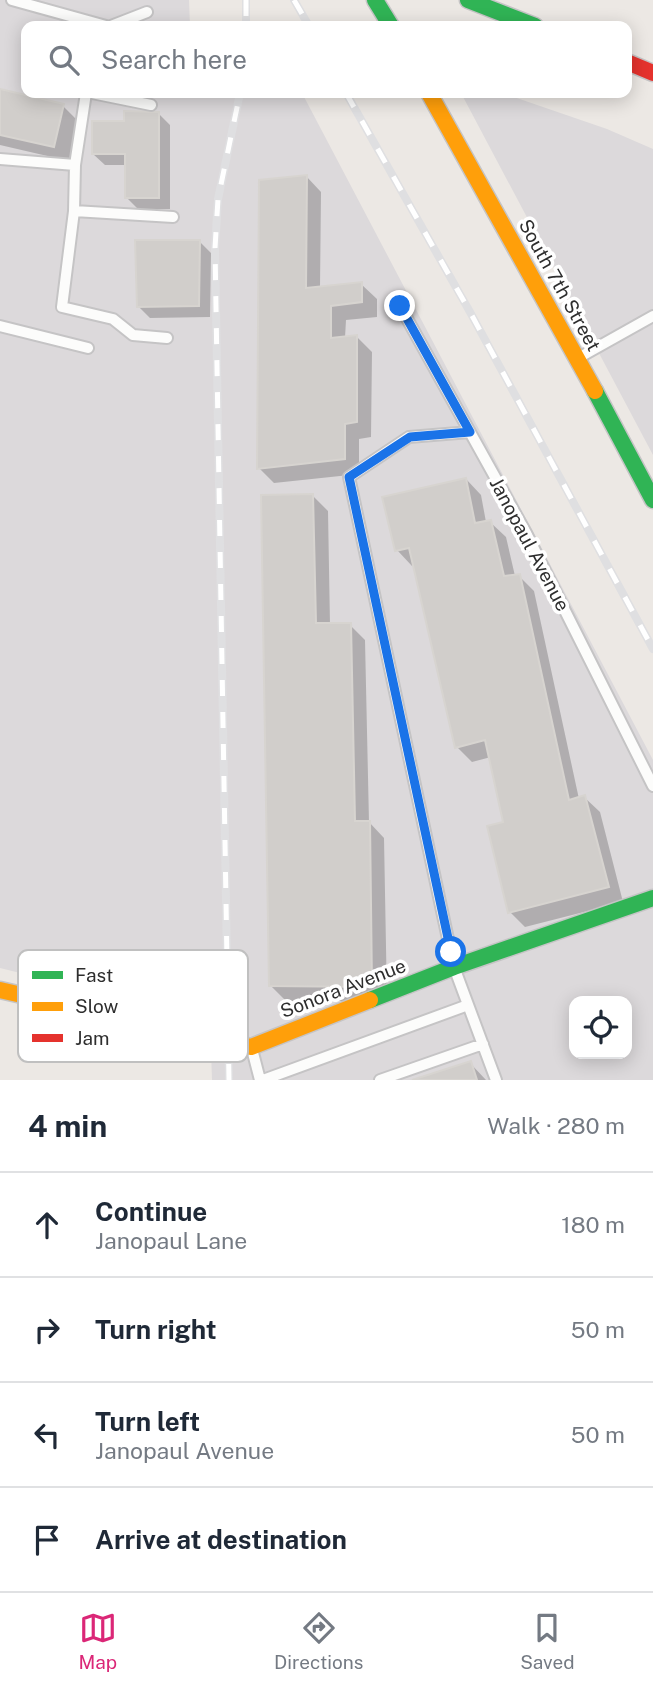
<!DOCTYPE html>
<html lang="en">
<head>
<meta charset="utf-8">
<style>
  :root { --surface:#fff; --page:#f6f6f7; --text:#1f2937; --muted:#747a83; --line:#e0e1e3; --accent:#db2777 }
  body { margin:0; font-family:"Public Sans",sans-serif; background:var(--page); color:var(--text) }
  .controls { position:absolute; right:21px; bottom:21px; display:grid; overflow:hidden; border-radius:14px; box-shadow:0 4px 18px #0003 }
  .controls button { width:63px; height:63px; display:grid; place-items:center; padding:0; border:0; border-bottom:2px solid var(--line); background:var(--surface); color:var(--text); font:35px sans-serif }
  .stop { position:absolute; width:21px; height:21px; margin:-16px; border:5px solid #1a73e8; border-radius:50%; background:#fff }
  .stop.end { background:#1a73e8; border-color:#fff; box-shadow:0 2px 7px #0008 }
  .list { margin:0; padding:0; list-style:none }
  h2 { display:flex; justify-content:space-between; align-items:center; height:91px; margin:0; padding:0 28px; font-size:30px }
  h2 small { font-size:23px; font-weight:400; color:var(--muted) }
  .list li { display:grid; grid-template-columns:46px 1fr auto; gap:21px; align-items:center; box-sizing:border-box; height:105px; padding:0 28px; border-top:2px solid var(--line) }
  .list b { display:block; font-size:26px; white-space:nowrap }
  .list p { margin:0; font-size:23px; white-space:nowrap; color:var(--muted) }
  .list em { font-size:23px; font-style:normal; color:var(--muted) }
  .icon { flex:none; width:38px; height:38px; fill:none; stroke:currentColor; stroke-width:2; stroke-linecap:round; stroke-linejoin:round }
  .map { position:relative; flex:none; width:653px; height:1080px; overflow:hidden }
  .search { position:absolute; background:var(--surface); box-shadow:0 4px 18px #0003; left:21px; right:21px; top:21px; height:77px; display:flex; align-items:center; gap:18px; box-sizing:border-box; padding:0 24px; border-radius:14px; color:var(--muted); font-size:26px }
  .sheet { height:511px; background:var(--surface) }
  nav { display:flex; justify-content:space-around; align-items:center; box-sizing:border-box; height:98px; border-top:2px solid var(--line); background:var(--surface); font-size:19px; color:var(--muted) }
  nav a { display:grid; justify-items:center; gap:4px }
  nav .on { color:var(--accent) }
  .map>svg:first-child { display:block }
  .industrial { fill:#dcd9db; fill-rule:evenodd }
  .shadow { fill:#0003 }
  .building { fill:#d1cecb; stroke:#d7d4d0; stroke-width:2 }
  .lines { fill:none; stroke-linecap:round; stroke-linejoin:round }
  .lane-casing { stroke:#c5c4c5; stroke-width:14 }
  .fast-casing { stroke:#c5c4c5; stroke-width:19 }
  .slow-casing { stroke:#c5c4c5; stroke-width:19 }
  .jam-casing { stroke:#c5c4c5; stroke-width:19 }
  .lane { stroke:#fcfcfb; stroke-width:10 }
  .fast { stroke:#30b455; stroke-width:16 }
  .slow { stroke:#ff9f0a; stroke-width:16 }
  .jam { stroke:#e5322d; stroke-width:16 }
  .rail-casing { stroke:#dfdfe1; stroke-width:8 }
  .rail { stroke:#fff; stroke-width:5; stroke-dasharray:16; stroke-linecap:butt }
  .route { stroke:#1a73e8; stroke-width:9 }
  .labels { text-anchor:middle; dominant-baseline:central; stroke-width:7; stroke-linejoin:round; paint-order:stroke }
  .street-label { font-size:19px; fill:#2e2e2e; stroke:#fff }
  .key { fill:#fff; stroke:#c0c0c0; stroke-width:2 }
  .key-label { font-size:19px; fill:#2e2e2e }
</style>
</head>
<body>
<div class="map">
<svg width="653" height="1080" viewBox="0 0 653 1080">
  <rect width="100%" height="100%" fill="#ece8e4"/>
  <!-- industrial -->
  <path class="industrial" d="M0,0h189l1,26h-164v67h276l351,667v320h-441l-2,-60 -210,-52zM574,1001h53v53h-53z
    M461,93h41l105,36 46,20v306z"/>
  <!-- shadow -->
  <path class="shadow" d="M0,91l63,15 15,15 -9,40 -69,-16z
    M158,113l12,12v84h-32l-11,-11v-33h-22l-12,-11 32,-32z
    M306,176l15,16 -1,96 41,-4 16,15v18l-31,3 -1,18 12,-1 15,15 -1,85 -12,2v35l-85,9 -15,-15z
    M199,241l12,12 -1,64 -60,1 -12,-12z
    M466,479l15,16 5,27h4l16,15 9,39h4l15,15 45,208 5,-2 16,15 23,90 -98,25 -15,-15 -5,-89 -14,-66 -19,5 -15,-15 -42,-182 -3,1 -15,-16z
    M313,496l15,15 2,114h20l15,15 4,182 15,16 3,163h-101l-15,-15z
    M470,1063l16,17h-68z"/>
  <!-- building -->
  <path class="building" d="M0,89l64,15 -10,43 -54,-12z
    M124,111l35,1v86h-34v-44h-33v-33h32z
    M307,175l-1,113 56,-6v20l-31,4v32l26,-3v87l-12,2v35l-88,10 2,-289z
    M135,240h65l-1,66 -62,1z
    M466,478l9,45 16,-3 13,56 16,-2 49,226 16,-5 24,92 -101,26 -21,-87 16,-4 -18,-82 -30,8 -46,-200 -14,3 -13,-54z
    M313,494l3,129h35l4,198h15l2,166 -103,-1 -8,-491z
    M471,1061l6,19h-65z"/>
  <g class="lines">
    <!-- lane casing -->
    <g class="lane-casing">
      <path id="lane" d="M12,0l94,26
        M111,26l36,-14
        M92,93l59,12
        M0,159l75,6 -1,46 -12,96 51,12 20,16 34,3
        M75,165l11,-72
        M74,211l99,6
        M400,306l126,227 127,253
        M0,326l88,22
        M580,357l73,-41
        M470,432l-61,5 -60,40 105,490 42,113
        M252,1049l8,31
        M263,1080l205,-75
        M380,1080l103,-36"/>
    </g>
    <!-- fast casing -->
    <g class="fast-casing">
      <path id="fast" d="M375,0l16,26
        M468,0l67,26
        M595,391l58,109
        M370,1000l84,-33 199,-69"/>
    </g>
    <!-- slow casing -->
    <g class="slow-casing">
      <path id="slow" d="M429,93l166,298
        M0,990l251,57 119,-47"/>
    </g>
    <!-- jam casing -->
    <g class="jam-casing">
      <path id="jam" d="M627,62l26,11"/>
    </g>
    <!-- lane -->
    <use href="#lane" class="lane"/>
    <!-- fast -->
    <use href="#fast" class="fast"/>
    <!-- slow -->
    <use href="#slow" class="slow"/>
    <!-- jam -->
    <use href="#jam" class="jam"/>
    <!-- rail casing -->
    <g class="rail-casing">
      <path id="rail" d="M246,0v26
        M294,0l15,26
        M346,93l124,219 183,337
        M229,1080l-14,-832 3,-49 22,-106"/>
    </g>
    <!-- rail -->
    <use href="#rail" class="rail"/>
  </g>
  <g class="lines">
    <!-- route -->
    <path class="route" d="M400,306l70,126 -60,5 -61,40 102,475"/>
  </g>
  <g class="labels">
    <!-- street labels -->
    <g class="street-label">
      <text transform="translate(560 285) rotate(61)">South 7th Street</text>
      <text transform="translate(530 544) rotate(62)">Janopaul Avenue</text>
      <text transform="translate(343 988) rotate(-21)">Sonora Avenue</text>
    </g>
  </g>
  <!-- legend -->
  <rect x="18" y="950" width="230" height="112" rx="10" class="key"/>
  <rect x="32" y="971" width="31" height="8" fill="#30b455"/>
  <rect x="32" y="1002" width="31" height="9" fill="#ff9f0a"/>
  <rect x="32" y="1034" width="31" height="8" fill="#e5322d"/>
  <g class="key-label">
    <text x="75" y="982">Fast</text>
    <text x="75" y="1013">Slow</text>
    <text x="75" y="1045">Jam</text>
  </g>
</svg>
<div class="controls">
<button><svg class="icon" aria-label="locate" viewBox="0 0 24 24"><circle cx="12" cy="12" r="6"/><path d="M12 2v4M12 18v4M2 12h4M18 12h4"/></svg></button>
</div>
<div class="stop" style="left:451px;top:952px"></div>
<div class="stop end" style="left:400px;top:306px"></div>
<div class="search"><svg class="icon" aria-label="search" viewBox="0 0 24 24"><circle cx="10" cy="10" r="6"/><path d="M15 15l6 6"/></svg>Search here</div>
</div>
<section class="sheet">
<h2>4 min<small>Walk · 280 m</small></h2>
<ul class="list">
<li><svg class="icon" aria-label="ahead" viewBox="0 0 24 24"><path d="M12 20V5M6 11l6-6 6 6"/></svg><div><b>Continue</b><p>Janopaul Lane</p></div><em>180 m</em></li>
<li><svg class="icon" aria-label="right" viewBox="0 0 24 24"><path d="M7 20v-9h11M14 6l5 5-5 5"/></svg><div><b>Turn right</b></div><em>50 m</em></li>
<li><svg class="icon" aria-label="left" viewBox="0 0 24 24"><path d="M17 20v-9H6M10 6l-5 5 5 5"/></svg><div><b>Turn left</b><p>Janopaul Avenue</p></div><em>50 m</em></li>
<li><svg class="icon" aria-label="arrive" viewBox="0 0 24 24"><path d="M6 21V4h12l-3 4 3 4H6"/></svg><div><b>Arrive at destination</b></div></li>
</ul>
</section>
<nav>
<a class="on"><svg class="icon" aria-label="map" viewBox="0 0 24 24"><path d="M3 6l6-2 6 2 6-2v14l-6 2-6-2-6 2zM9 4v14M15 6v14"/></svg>Map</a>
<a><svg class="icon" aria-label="directions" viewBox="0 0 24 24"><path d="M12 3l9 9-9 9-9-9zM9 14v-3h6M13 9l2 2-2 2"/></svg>Directions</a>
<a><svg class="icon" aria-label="saved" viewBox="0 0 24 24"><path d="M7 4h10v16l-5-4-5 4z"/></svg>Saved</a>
</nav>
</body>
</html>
